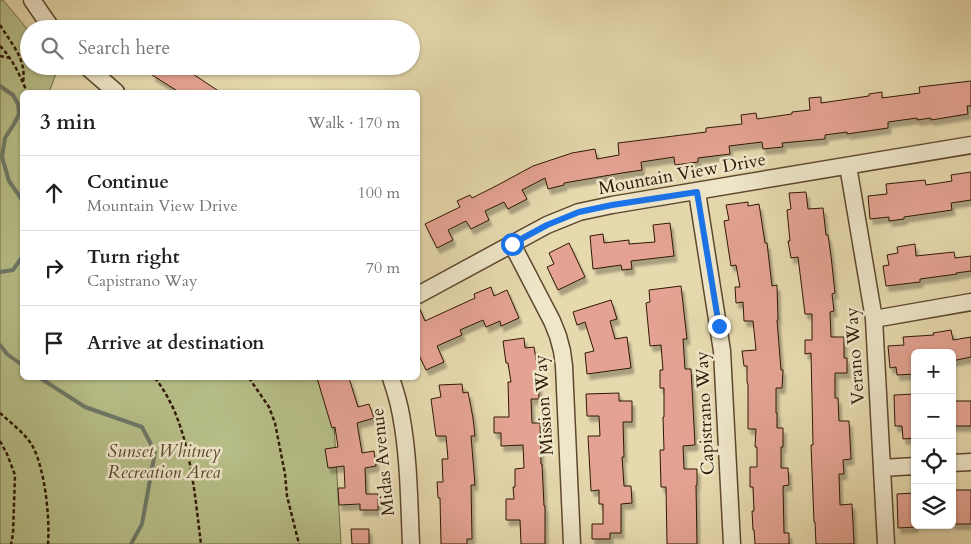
<!DOCTYPE html>
<html lang="en">
<head>
<meta charset="utf-8">
<style>
  :root { --surface:#fff; --page:#f2f2f2; --text:#202124; --muted:#757577; --line:#e0e0e0 }
  body { margin:0; font-family:Cardo,serif; background:var(--page); color:var(--text) }
  .controls { position:absolute; right:15px; bottom:15px; display:grid; overflow:hidden; border-radius:8px; box-shadow:0 1px 4px #0004 }
  .controls button { width:45px; height:45px; display:grid; place-items:center; padding:0; border:0; border-bottom:1px solid var(--line); background:var(--surface); color:var(--text); font:25px sans-serif }
  .stop { position:absolute; width:15px; height:15px; margin:-11px; border:4px solid #1a73e8; border-radius:50%; background:#fff }
  .stop.end { background:#1a73e8; border-color:#fff; box-shadow:0 1px 5px #0008 }
  .list { margin:0; padding:0; list-style:none }
  h2 { display:flex; justify-content:space-between; align-items:center; height:65px; margin:0; padding:0 20px; font-size:21px }
  h2 small { font-size:16px; font-weight:400; color:var(--muted) }
  .list li { display:grid; grid-template-columns:32px 1fr auto; gap:15px; align-items:center; box-sizing:border-box; height:75px; padding:0 20px; border-top:1px solid var(--line) }
  .list b { display:block; font-size:19px; white-space:nowrap }
  .list p { margin:0; font-size:16px; white-space:nowrap; color:var(--muted) }
  .list em { font-size:16px; font-style:normal; color:var(--muted) }
  .icon { flex:none; width:28px; height:28px; fill:none; stroke:currentColor; stroke-width:2; stroke-linecap:round; stroke-linejoin:round }
  .map { position:relative; flex:none; width:971px; height:544px; overflow:hidden }
  .search { position:absolute; background:var(--surface); box-shadow:0 1px 4px #0004; left:20px; top:20px; width:400px; height:55px; display:flex; align-items:center; gap:12px; box-sizing:border-box; padding:0 18px; border-radius:28px; color:var(--muted); font-size:19px }
  .panel { position:absolute; background:var(--surface); box-shadow:0 1px 4px #0004; left:20px; top:90px; width:400px; height:290px; border-radius:8px }
  .map>svg:first-child { display:block }
  .green { fill:#b7bf89; stroke:#736c46 }
  .lines { fill:none; stroke-linecap:round; stroke-linejoin:round }
  .stream { stroke:#6d7967; stroke-width:4 }
  .building { fill:#e4a392; stroke:#2f1804; filter:url(#shadow) }
  .minor-casing { stroke:#5d482e; stroke-width:19 }
  .path { stroke:#2f1804; stroke-width:2.5; stroke-dasharray:4 2.5; stroke-linecap:butt }
  .minor { stroke:#efe6ca; stroke-width:16 }
  .route { stroke:#1a73e8; stroke-width:6 }
  .labels { text-anchor:middle; dominant-baseline:central; stroke-width:5; stroke-linejoin:round; paint-order:stroke }
  .street-label { font-size:18px; fill:#2f1804; stroke:#efe6ca }
  .park-label { font-size:18px; font-style:italic; fill:#584a2c; stroke:#efe6ca }
</style>
</head>
<body>
<div class="map">
<svg width="971" height="544" viewBox="0 0 971 544">
  <defs>
    <filter id="shadow"><feDropShadow dx="3" dy="5.5" stdDeviation="1" flood-color="#0004"/></filter>
  </defs>
  <rect width="100%" height="100%" fill="#e6d9ae"/>
  <filter id="stains"><feTurbulence type="fractalNoise" baseFrequency=".004" numOctaves="4"/><feColorMatrix values="0 0 0 0 .2 0 0 0 0 .09 0 0 0 0 .02 0 0 0 .5 -.17"/></filter>
  <radialGradient id="worn" r=".72"><stop offset=".6" stop-color="#630" stop-opacity="0"/><stop offset="1" stop-color="#630" stop-opacity=".3"/></radialGradient>
  <!-- green -->
  <path class="green" d="M0,0h3l26,31v35h30l-10,26h-27v286h295l17,47 7,119h-341z"/>
  <g class="lines">
    <!-- stream -->
    <path class="stream" d="M0,86l13,9 5,9 1,10 -5,10 -9,14 -3,19 7,24 13,19
      M0,272l13,-2 9,-13
      M0,345l7,9 15,11
      M40,378l45,29 57,20 13,25 -13,72 -11,20"/>
  </g>
  <!-- building -->
  <path class="building" d="M157,66h24l39,26h-41l-27,-17z
    M971,81v25h-4l1,8 -37,6v-2l-14,2v-2l-29,4v6l-41,6v-2l-22,3v4l-43,4 1,4 -20,2 -1,-7 -33,4 1,8 -32,4v4l-23,3 -1,-8 -33,5 1,8 -20,3 -58,10v2l-16,4 -3,-11 -23,12 5,9 -19,10 -4,-7 -19,9 4,9 -18,9 -5,-8 -18,9 5,10 -16,8 -12,-24 35,-17 -3,-6 13,-6 2,3 24,-12 37,-20 39,-13 23,-4 2,10 22,-4 -1,-12 88,-11v-4l36,-4 -1,-9 15,-2 1,6 35,-5v-2l18,-2 -1,-12 12,-1v6l48,-7v-2l13,-2v6l38,-5 -1,-6z
    M971,172v28l-20,3 1,7 -48,7v2l-15,2v-4l-19,2 -2,-23 19,-2 -1,-10 39,-4 1,5 26,-4 -1,-6z
    M806,192l2,17 15,-1 3,27h2l3,21 4,37 -3,1 2,17 -4,1 1,25h13v21h3v15h-12v25h3l1,23h10l2,38 -8,1 1,14h-5l1,31 12,-1 2,40h-38l-1,-22h-1l-3,-77h2l-2,-92 -6,1v-14h7v-26h-7l-7,-57 -7,1 -3,-17h2l-3,-31 4,-1 -2,-16z
    M748,202v4l11,-2 6,39h2l5,43 5,-1 1,35h-1l4,50h2l-1,18h-6v25h1v15h6v19h-2v21h7l1,17 -6,1 1,47h5v11h-34l-1,-14h-1l-1,-19h2l-1,-24h-3v-20h7v-20h-2l1,-18h-8v-45l-1,-1v-17h-3l-2,-15 14,-1 -3,-29h-9l-1,-19 -7,1 -1,-16h5l-4,-22 -5,1 -7,-45 5,-1 -3,-15z
    M670,223l4,33 -43,5 1,8 -10,1 -1,-5 -28,4 -3,-33 13,-2 1,9 25,-3v4l26,-2 -2,-17z
    M569,243l16,34 -27,13 -11,-23 7,-3 -5,-11z
    M915,244l1,12 38,-4 1,6 16,-2v15l-15,2 1,1 -37,5v3l-34,4 -3,-20 6,-1 -2,-10 11,-2 -1,-6z
    M681,286l6,53h-4l2,30h6l4,76 -12,1 1,23h13v16h-1l1,59h-30l-1,-57h-5l-1,-37h4l-1,-33h1v-29h-4v-18h3l-2,-25 -11,1 -4,-43 4,-1 -1,-12z
    M491,287l3,9 13,-6 12,28 -18,8 -1,-5 -14,6 -3,-7 -23,10 2,5 -25,11 7,16 -18,8 -8,-17v-48l7,16 50,-23 -1,-4z
    M611,300l6,19 -7,2 5,18 12,-2 4,31 -44,6 -2,-21 9,-2 -9,-29 -8,3 -4,-13z
    M951,330l2,10 18,-3v20l-19,4v-8h-37v21l-18,1 -1,-8 -6,1 -2,-22 16,-1 -1,-8 31,-2 -1,-2z
    M524,338l1,10 9,-1 4,24 1,28h-8l1,24h8l1,41h1l2,42h1v38h-24l-1,-24h-14v-21h8l-1,-12h2v-18l9,-1 -1,-23 -22,1v-13h-7v-16h15l-1,-35h3l-3,-19h-2l-3,-22z
    M317,378h32l9,29 11,-3 5,14 -17,5 5,30 12,-2 2,15 -11,2 1,26h12v16h-18v-6l-21,1 -1,-17h7l-1,-22 -16,2 -3,-19 13,-2 -3,-20 -3,1z
    M462,384l1,9 5,-1 5,26 2,18h-4l4,49h-4l1,54h-5v5h-26l-1,-46h-2l-1,-16h6l-1,-23h6l-2,-23h-10l-5,-37 10,-2 -2,-12z
    M619,393v8h13v21h-9l1,35h-2l2,29h7l1,17 -11,1v29h-11v6h-18v-15h11v-20h-4v-14l-8,1 -3,-55h12l-1,-20h-12l-1,-22z
    M915,394v44l-12,1 -1,-13h-7l-1,-31z
    M952,401h19v25h-19z
    M952,490h19v34h-19z
    M915,493v34l-17,1 -1,-34z
    M351,529h18v15h-17z"/>
  <g class="lines">
    <!-- minor casing -->
    <g class="minor-casing">
      <path id="minor" d="M32,0l20,29
        M86,66l30,26
        M848,166l26,153 12,225
        M697,192l25,159 10,193
        M512,244l40,77 6,15 4,15 2,15 8,178
        M418,295l129,-70 32,-13 33,-7 359,-60
        M874,319l97,-17
        M391,378c4,12 8,25 10,37 8,42 8,86 10,129
        M952,463l19,-1
        M882,468l33,-2"/>
    </g>
    <!-- path -->
    <path class="path" d="M0,25c11,18 27,35 23,57
      M0,46c13,13 20,30 27,46
      M0,56l10,2
      M155,378c35,44 39,112 46,166
      M249,378l20,29 6,16 10,51 2,22 12,48
      M0,413c11,10 26,21 33,34 12,23 17,71 15,97
      M0,441l7,13 8,21 -2,59 -2,10"/>
    <!-- minor -->
    <use href="#minor" class="minor"/>
  </g>
  <g class="lines">
    <!-- route -->
    <path class="route" d="M512,244l35,-19 32,-13 33,-7 85,-13 22,134"/>
  </g>
  <g class="labels">
    <!-- street labels -->
    <g class="street-label">
      <text transform="translate(682 174) rotate(-10)">Mountain View Drive</text>
      <text transform="translate(855 356) rotate(-94)">Verano Way</text>
      <text transform="translate(544 405) rotate(-94)">Mission Way</text>
      <text transform="translate(705 413) rotate(-93)">Capistrano Way</text>
      <text transform="translate(383 462) rotate(-96)">Midas Avenue</text>
    </g>
    <!-- park labels -->
    <g class="park-label">
      <text x="164" y="451">Sunset Whitney<tspan x="164" dy="21">Recreation Area</tspan></text>
    </g>
  </g>
  <rect width="100%" height="100%" filter="url(#stains)"/>
  <rect width="100%" height="100%" fill="url(#worn)"/>
</svg>
<div class="controls">
<button>+</button>
<button>−</button>
<button><svg class="icon" aria-label="locate" viewBox="0 0 24 24"><circle cx="12" cy="12" r="6"/><path d="M12 2v4M12 18v4M2 12h4M18 12h4"/></svg></button>
<button><svg class="icon" aria-label="layers" viewBox="0 0 24 24"><path d="M12 4l9 5-9 5-9-5zM3 14l9 5 9-5"/></svg></button>
</div>
<div class="stop" style="left:512px;top:244px"></div>
<div class="stop end" style="left:719px;top:326px"></div>
<div class="search"><svg class="icon" aria-label="search" viewBox="0 0 24 24"><circle cx="10" cy="10" r="6"/><path d="M15 15l6 6"/></svg>Search here</div>
<section class="panel">
<h2>3 min<small>Walk · 170 m</small></h2>
<ul class="list">
<li><svg class="icon" aria-label="ahead" viewBox="0 0 24 24"><path d="M12 20V5M6 11l6-6 6 6"/></svg><div><b>Continue</b><p>Mountain View Drive</p></div><em>100 m</em></li>
<li><svg class="icon" aria-label="right" viewBox="0 0 24 24"><path d="M7 20v-9h11M14 6l5 5-5 5"/></svg><div><b>Turn right</b><p>Capistrano Way</p></div><em>70 m</em></li>
<li><svg class="icon" aria-label="arrive" viewBox="0 0 24 24"><path d="M6 21V4h12l-3 4 3 4H6"/></svg><div><b>Arrive at destination</b></div></li>
</ul>
</section>
</div>
</body>
</html>
